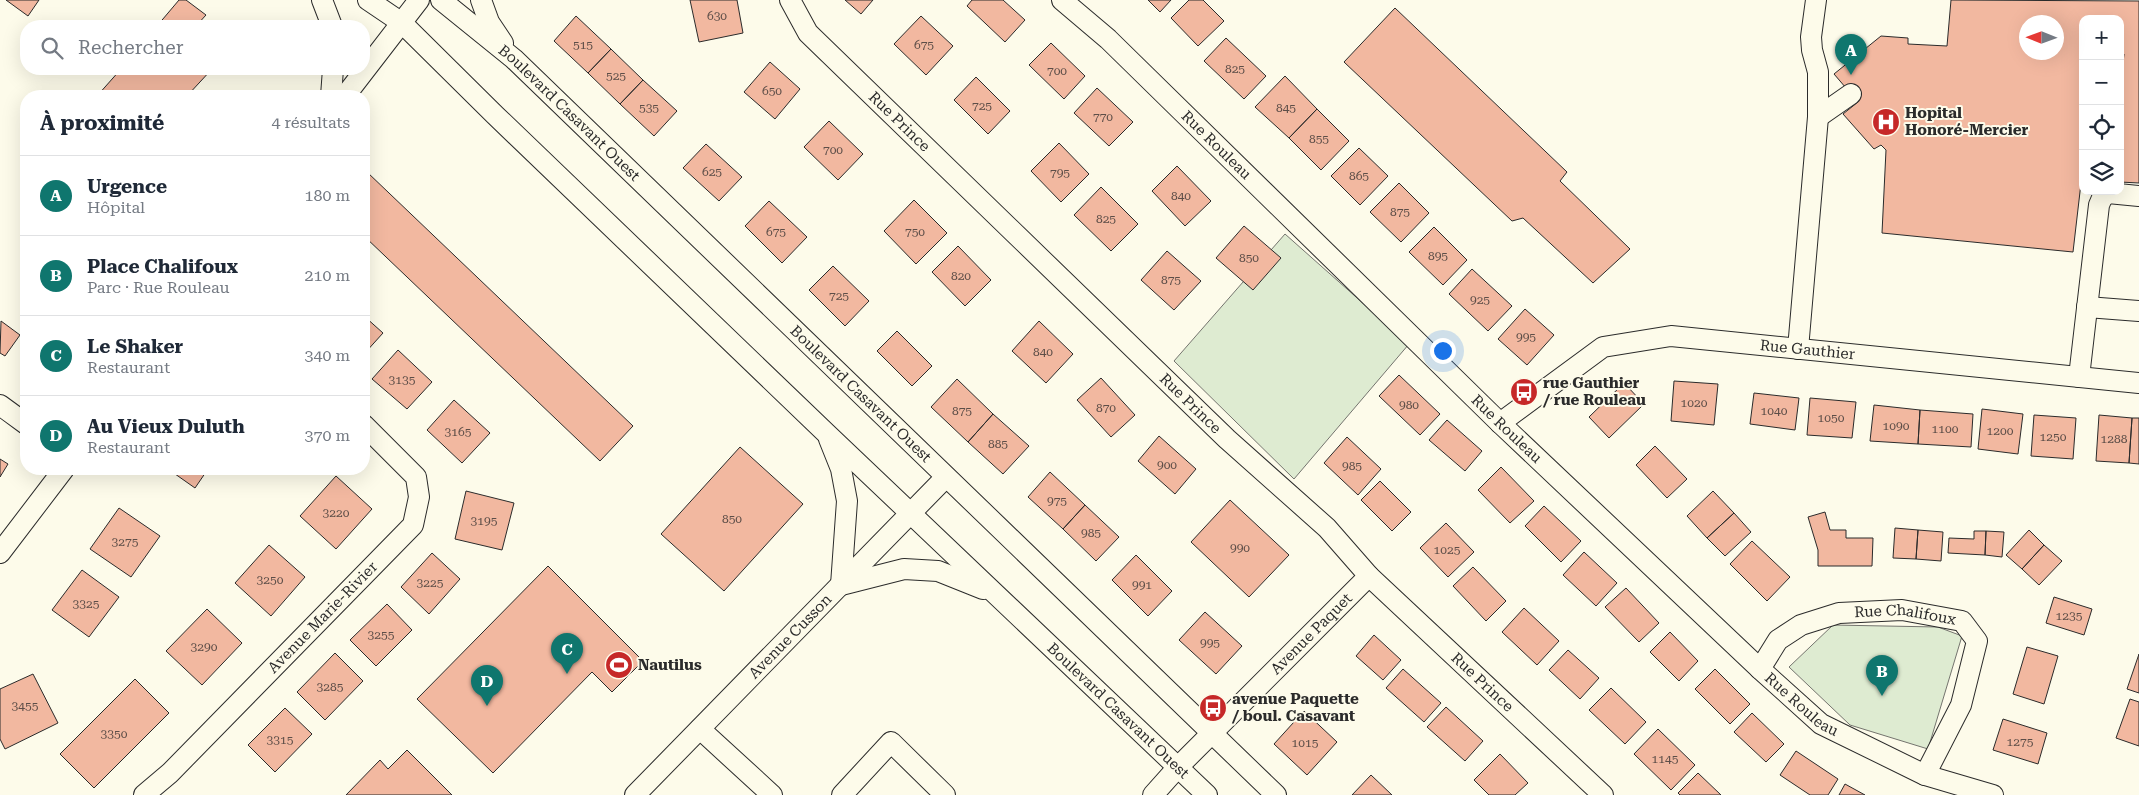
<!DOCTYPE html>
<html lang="fr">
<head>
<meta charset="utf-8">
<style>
  :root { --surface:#fff; --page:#f2f2f3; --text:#1f2937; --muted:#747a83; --line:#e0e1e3; --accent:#0f766e }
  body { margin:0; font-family:"Roboto Serif",serif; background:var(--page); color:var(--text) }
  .controls { position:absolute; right:15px; top:15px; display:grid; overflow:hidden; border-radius:10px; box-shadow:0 5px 20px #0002 }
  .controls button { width:45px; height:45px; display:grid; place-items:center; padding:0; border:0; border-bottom:1px solid var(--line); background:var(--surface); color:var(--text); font:25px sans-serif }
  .compass { position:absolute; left:2019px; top:15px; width:45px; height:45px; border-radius:50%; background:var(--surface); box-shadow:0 5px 20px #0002; rotate:271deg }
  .you { position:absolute; left:1442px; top:350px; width:18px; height:18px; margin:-12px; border:4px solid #fff; border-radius:50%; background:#1a73e8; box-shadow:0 0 0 8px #1a73e833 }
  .badge { display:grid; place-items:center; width:32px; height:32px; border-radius:50%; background:var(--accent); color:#fff; font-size:16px; font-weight:700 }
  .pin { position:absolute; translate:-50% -41px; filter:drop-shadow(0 1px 2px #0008) }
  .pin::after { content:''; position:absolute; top:26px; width:18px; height:15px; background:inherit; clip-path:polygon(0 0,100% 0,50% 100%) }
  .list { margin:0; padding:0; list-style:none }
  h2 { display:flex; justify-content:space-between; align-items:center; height:65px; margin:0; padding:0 20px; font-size:21px }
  h2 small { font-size:16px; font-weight:400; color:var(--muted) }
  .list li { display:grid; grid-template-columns:32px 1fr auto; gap:15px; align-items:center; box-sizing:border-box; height:80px; padding:0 20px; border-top:1px solid var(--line) }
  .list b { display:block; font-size:19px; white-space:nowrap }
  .list p { margin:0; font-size:16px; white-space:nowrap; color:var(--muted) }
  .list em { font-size:16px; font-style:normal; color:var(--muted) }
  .icon { flex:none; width:28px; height:28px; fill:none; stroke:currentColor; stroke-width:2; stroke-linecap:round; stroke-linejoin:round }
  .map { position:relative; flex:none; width:2139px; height:795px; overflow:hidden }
  .search { position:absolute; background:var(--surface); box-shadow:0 5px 20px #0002; left:20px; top:20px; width:350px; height:55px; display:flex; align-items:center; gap:12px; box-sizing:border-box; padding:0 18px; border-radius:20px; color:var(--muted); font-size:19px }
  .panel { position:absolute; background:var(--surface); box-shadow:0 5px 20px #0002; left:20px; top:90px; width:350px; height:385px; border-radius:20px }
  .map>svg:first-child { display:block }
  .green { fill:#deebd1; stroke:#74746e }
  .building { fill:#f2b8a0; stroke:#2b2b2b; fill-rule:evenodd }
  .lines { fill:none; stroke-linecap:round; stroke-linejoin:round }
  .minor-casing { stroke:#2b2b2b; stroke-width:22 }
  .minor { stroke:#fdfbea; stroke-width:20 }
  .labels { text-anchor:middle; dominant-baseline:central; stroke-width:4; stroke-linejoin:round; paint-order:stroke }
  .number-label { font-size:12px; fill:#5d4e48 }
  .poi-label { font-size:15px; font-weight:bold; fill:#2b2b2b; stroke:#fdfbea; text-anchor:start }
  .street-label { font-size:15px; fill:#2b2b2b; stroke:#fdfbea }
</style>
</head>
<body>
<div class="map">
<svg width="2139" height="795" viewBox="0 0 2139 795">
  <rect width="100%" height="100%" fill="#fdfbea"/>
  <!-- green -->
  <path class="green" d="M1285,234l124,110 -115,135 -120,-118z
    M1833,625l105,2 24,9 -34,113 -78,-24 -61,-58z"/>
  <!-- building -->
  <path class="building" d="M6,0h33l-11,16z
    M179,0h7l20,15 -10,11h-39z
    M690,0h47l6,33 -44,9z
    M845,0h28l-12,14z
    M972,0h31l22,20 -20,22 -38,-36z
    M1148,0h23l-11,12z
    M1189,0h14l21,21 -26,25 -27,-28z
    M1951,0l188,1v182l-19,-1v-93l4,-35h-4v-35h-37v147l-10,86 -191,-19 4,-83 -5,-5 -7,4 -31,-35 15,-12 -24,-28 47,-38 27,2v6l39,2zM2026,22h30v30h-30z
    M1395,8l172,164 -7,9 70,68 -37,34 -70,-65 -11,3 -168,-159z
    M576,16l35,33 -23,24 -34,-32z
    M921,16l32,30 -27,29 -32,-31z
    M1226,38l40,38 -22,23 -40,-38z
    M1051,43l34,33 -21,23 -35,-34z
    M611,49l32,31 -23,24 -32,-31z
    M770,62l30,27 -25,30 -31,-27z
    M121,69h91l-25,27 -7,-5 -4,5h-79z
    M1285,76l32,33 -28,29 -34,-31z
    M976,77l34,34 -22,23 -34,-34z
    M643,80l34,31 -23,25 -34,-32z
    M1097,88l36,34 -24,24 -35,-33z
    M1317,109l32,32 -28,29 -32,-32z
    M829,121l34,33 -25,26 -34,-33z
    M1059,143l30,31 -28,28 -30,-31z
    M706,144l36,33 -23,24 -36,-33z
    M1359,148l29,28 -28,29 -29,-29z
    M1177,166l34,35 -26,25 -33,-35z
    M367,172l266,254 -33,35 -236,-225v-60z
    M1399,183l30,30 -28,29 -31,-30z
    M1101,187l37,37 -27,27 -37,-36z
    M914,200l33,33 -31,31 -32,-33z
    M769,201l38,36 -25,26 -37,-37z
    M1244,226l37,32 -28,32 -37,-32z
    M1434,227l33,33 -24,25 -34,-33z
    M958,246l33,34 -26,26 -33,-34z
    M1167,251l34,30 -27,29 -33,-30z
    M833,266l36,35 -24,25 -36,-36z
    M1472,269l40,37 -24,25 -39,-37z
    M1525,309l29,26 -27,30 -29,-26z
    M364,316l19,17 -19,21z
    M1,321l19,14 -15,21 -5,-3z
    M1039,321l34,33 -27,29 -34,-32z
    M897,331l35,35 -20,20 -35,-35z
    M398,350l34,32 -25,27 -35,-30z
    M1399,375l41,39 -20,21 -41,-39z
    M1101,378l34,37 -24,22 -34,-37z
    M957,379l36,35 -25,28 -37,-35z
    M1674,381l44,3 -4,41 -43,-4z
    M1624,383l20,21 -35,34 -20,-21z
    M1754,393l45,5 -4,32 -45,-6z
    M1810,398l46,4 -4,36 -45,-3z
    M454,400l36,33 -28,30 -35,-33z
    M1874,405l46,5 -2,34 -48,-3z
    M1982,409l41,5 -5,40 -40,-5z
    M1920,410l53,4 -2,33 -53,-3z
    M993,414l36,32 -26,28 -35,-32z
    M2034,415l42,3 -3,41 -42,-3z
    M2099,415l33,3 -3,45 -33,-2z
    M2132,418h7v46l-10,-1z
    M1447,420l35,31 -17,20 -36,-31z
    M1159,436l37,33 -21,25 -37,-33z
    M1347,437l34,32 -23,26 -34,-32z
    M1655,446l32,33 -20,19 -31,-33z
    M740,447l63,57 -79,87 -63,-57z
    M0,459l8,5 -8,13z
    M1501,467l33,34 -24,22 -32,-33z
    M168,469h40l-13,19z
    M1050,472l35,33 -22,24 -35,-32z
    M336,476l36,33 -36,40 -36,-33z
    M1380,481l31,31 -19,19 -31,-31z
    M466,491l48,12 -12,47 -47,-11z
    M1713,491l21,22 -27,25 -20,-22z
    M1230,500l59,55 -40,42 -58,-55z
    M1085,505l34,32 -23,24 -33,-32z
    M1544,506l37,35 -20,21 -36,-36z
    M119,508l41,28 -29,41 -41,-28z
    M1825,512l5,18h16v8h27l-1,28h-54v-16l-10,-33z
    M1734,513l17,19 -26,24 -18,-18z
    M1446,523l28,29 -26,25 -28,-29z
    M1895,528l23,2 -2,29 -23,-1z
    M1918,530l25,2 -2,29 -25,-2z
    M2029,530l15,15 -22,24 -16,-14z
    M1974,531h12l-1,24 -37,-2 1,-15 25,1z
    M1986,531l18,1 -2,25 -17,-2z
    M1752,541l38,36 -23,24 -37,-37z
    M269,545l36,32 -34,39 -36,-33z
    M2044,545l18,16 -23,24 -17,-16z
    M1584,552l33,31 -21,23 -33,-31z
    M432,553l28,26 -31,35 -28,-27z
    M1136,555l36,36 -24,25 -36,-36z
    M548,566l95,95 -31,31 -20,-20 -99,101 -76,-74z
    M1473,567l33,34 -20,20 -33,-35z
    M82,570l37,27 -30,40 -37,-27z
    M1626,588l33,35 -20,19 -34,-35z
    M2054,597l38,12 -8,26 -38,-12z
    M387,604l25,26 -36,36 -26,-26z
    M1524,608l35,33 -22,24 -35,-33z
    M207,609l35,34 -40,42 -36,-34z
    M1205,612l37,34 -26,28 -37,-34z
    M1670,632l28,29 -19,20 -29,-29z
    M1374,635l27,25 -18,20 -27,-24z
    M2027,647l31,9 -14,48 -31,-10z
    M1568,650l31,28 -19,21 -31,-29z
    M335,653l28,28 -38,39 -28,-28z
    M2139,654v39l-12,-4z
    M1403,669l38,34 -17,19 -38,-34z
    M1715,669l35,35 -20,20 -35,-35z
    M33,674l25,49 -53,26 -5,-10v-50z
    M135,679l34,34 -75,75 -34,-34z
    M1611,688l35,34 -21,22 -36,-34z
    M2130,699l9,3v44l-23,-8z
    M1446,707l37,34 -18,20 -38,-34z
    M285,708l27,26 -37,38 -27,-27z
    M1304,711l33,31 -30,33 -33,-31z
    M1752,713l32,31 -18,18 -32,-30z
    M2003,719l44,14 -9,31 -45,-14z
    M1658,729l37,36 -24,25 -37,-36z
    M407,750l45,45h-106l34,-35 8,9z
    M1796,751l42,28 -10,16h-18l-30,-20z
    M1500,754l28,29 -13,12h-26l-15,-15z
    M1698,773l23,22h-41l-2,-2z
    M1371,775l21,20h-40z
    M1845,784l20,11h-26z"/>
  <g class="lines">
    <!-- minor casing -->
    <g class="minor-casing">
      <g id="minor">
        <path d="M322,0l10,26"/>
        <path id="s1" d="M368,0l34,23 93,92 331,318 381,362"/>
        <path id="s2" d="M441,0l73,59 762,736"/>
        <path d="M481,0l8,22 14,21"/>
        <path id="s3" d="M790,0l18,33 419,406 100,89 42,48 234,219"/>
        <path id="s4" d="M1062,0l46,39 392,384 260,246 61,55 104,51 68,20"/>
        <path d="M331,96l2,-27"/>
        <path d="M345,96l74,-96"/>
        <path d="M1818,117l33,-23"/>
        <path d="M2087,307l52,4"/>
        <path d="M1798,349l20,-232v-45l-6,-22 -1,-13 5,-37"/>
        <path d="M2079,377l20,-172 3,-7 6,-5 31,3"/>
        <path d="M0,405l26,19"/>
        <path id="s5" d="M1500,423l103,-76 68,-11 468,47"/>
        <path d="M829,439l12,30 6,32 -6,84"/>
        <path d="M0,553l64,-84"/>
        <path d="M841,585l63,-16 34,2 45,18"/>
        <path id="s6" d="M1760,669l18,-29 23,-15 38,-12 63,-3 60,11 15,20 -16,64 -36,70"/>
        <path d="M700,729l72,66"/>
        <path id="s7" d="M144,795l26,-22 243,-248 6,-28 -3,-20 -52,-52"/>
        <path id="s8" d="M635,795l311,-318"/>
        <path d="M842,795l49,-53 54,53"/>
        <path id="s9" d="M1153,795l25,-28 191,-191"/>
      </g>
    </g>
    <!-- minor -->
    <use href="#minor" class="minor"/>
  </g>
  <!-- icons -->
  <defs>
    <g id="hospital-disc" transform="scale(1.4375)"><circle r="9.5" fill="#c62828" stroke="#fdfbea"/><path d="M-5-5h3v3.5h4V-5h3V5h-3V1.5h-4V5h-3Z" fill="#fff"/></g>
    <g id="bus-disc" transform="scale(1.4375)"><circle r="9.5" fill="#c62828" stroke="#fdfbea"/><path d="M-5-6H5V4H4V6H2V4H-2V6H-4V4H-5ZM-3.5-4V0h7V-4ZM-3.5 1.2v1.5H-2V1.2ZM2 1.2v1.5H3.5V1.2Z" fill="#fff"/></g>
    <g id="stadium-disc" transform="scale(1.4375)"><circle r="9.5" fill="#c62828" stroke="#fdfbea"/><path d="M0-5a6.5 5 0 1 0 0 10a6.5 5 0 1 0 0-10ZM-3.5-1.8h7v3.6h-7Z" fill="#fff"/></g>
  </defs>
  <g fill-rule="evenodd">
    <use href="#hospital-disc" x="1886" y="122"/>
    <use href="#bus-disc" x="1524" y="392"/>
    <use href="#stadium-disc" x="619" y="665"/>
    <use href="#bus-disc" x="1213" y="708"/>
  </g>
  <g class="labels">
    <!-- number labels -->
    <g class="number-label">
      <text x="717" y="16">630</text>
      <text x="583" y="45">515</text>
      <text x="924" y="45">675</text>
      <text x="1235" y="69">825</text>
      <text x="1057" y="71">700</text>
      <text x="616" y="76">525</text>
      <text x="772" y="91">650</text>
      <text x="982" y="106">725</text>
      <text x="649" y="108">535</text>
      <text x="1286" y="108">845</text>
      <text x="1103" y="117">770</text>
      <text x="1319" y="139">855</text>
      <text x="833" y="150">700</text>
      <text x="712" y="172">625</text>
      <text x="1060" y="173">795</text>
      <text x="1359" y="176">865</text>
      <text x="1181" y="196">840</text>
      <text x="1400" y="212">875</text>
      <text x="1106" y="219">825</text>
      <text x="776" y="232">675</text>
      <text x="915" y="232">750</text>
      <text x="1438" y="256">895</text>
      <text x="1249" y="258">850</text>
      <text x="961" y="276">820</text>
      <text x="1171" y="280">875</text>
      <text x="839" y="296">725</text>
      <text x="1480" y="300">925</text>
      <text x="1526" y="337">995</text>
      <text x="1043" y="352">840</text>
      <text x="402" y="380">3135</text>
      <text x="1694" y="403">1020</text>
      <text x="1409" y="405">980</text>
      <text x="1106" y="408">870</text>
      <text x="962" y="411">875</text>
      <text x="1774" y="411">1040</text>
      <text x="1831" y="418">1050</text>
      <text x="1896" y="426">1090</text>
      <text x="1945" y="429">1100</text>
      <text x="2000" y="431">1200</text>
      <text x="458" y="432">3165</text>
      <text x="2053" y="437">1250</text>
      <text x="2114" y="439">1288</text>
      <text x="998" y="444">885</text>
      <text x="1167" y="465">900</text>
      <text x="1352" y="466">985</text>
      <text x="1057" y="501">975</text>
      <text x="336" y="513">3220</text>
      <text x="732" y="519">850</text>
      <text x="484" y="521">3195</text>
      <text x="1091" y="533">985</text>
      <text x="125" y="542">3275</text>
      <text x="1240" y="548">990</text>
      <text x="1447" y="550">1025</text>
      <text x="270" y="580">3250</text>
      <text x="430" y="583">3225</text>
      <text x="1142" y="585">991</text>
      <text x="86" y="604">3325</text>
      <text x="2069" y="616">1235</text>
      <text x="381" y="635">3255</text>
      <text x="1210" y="643">995</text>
      <text x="204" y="647">3290</text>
      <text x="330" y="687">3285</text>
      <text x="25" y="706">3455</text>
      <text x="114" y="734">3350</text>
      <text x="280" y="740">3315</text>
      <text x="2020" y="742">1275</text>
      <text x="1305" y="743">1015</text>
      <text x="1665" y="759">1145</text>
    </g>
    <!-- poi labels -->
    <g class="poi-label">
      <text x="1905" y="113">Hopital<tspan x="1905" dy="17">Honoré-Mercier</tspan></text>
      <text x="1543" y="383">rue Gauthier<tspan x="1543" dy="17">/ rue Rouleau</tspan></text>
      <text x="638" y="665">Nautilus</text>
      <text x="1232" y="699">avenue Paquette<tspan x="1232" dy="17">/ boul. Casavant</tspan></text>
    </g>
    <!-- street labels -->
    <g class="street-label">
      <text stroke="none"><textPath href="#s2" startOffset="171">Boulevard Casavant Ouest</textPath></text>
      <text stroke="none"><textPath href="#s3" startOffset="165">Rue Prince</textPath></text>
      <text stroke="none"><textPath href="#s4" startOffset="212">Rue Rouleau</textPath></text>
      <text stroke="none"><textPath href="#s5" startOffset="334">Rue Gauthier</textPath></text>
      <text stroke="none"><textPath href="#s2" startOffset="576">Boulevard Casavant Ouest</textPath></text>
      <text stroke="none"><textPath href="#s3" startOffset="570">Rue Prince</textPath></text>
      <text stroke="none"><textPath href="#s4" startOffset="618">Rue Rouleau</textPath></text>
      <text stroke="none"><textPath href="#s7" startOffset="252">Avenue Marie-Rivier</textPath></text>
      <text stroke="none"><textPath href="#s6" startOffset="168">Rue Chalifoux</textPath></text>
      <text stroke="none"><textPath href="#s9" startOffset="226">Avenue Paquet</textPath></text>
      <text stroke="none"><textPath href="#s8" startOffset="222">Avenue Cusson</textPath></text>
      <text stroke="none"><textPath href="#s3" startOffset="974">Rue Prince</textPath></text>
      <text stroke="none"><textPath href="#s4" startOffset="1022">Rue Rouleau</textPath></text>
      <text stroke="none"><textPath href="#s1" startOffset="1034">Boulevard Casavant Ouest</textPath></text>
    </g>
  </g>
</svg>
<div class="controls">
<button>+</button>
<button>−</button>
<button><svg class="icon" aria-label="locate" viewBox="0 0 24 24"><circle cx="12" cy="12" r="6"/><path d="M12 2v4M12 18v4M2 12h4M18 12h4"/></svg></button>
<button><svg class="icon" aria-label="layers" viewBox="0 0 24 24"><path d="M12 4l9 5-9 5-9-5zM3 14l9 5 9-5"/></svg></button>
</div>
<svg class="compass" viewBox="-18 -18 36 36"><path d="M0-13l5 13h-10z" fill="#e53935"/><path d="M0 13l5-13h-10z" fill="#747a83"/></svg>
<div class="you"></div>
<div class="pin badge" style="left:1851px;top:75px">A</div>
<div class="pin badge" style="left:1882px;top:696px">B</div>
<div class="pin badge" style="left:567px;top:674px">C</div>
<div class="pin badge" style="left:487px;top:706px">D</div>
<div class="search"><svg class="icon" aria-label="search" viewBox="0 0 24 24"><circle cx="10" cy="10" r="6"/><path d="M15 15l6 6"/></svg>Rechercher</div>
<section class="panel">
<h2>À proximité<small>4 résultats</small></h2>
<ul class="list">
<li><span class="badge">A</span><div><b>Urgence</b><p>Hôpital</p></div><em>180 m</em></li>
<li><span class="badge">B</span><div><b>Place Chalifoux</b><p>Parc · Rue Rouleau</p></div><em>210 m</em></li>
<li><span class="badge">C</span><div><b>Le Shaker</b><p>Restaurant</p></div><em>340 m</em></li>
<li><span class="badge">D</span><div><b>Au Vieux Duluth</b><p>Restaurant</p></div><em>370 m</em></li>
</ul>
</section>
</div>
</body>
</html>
